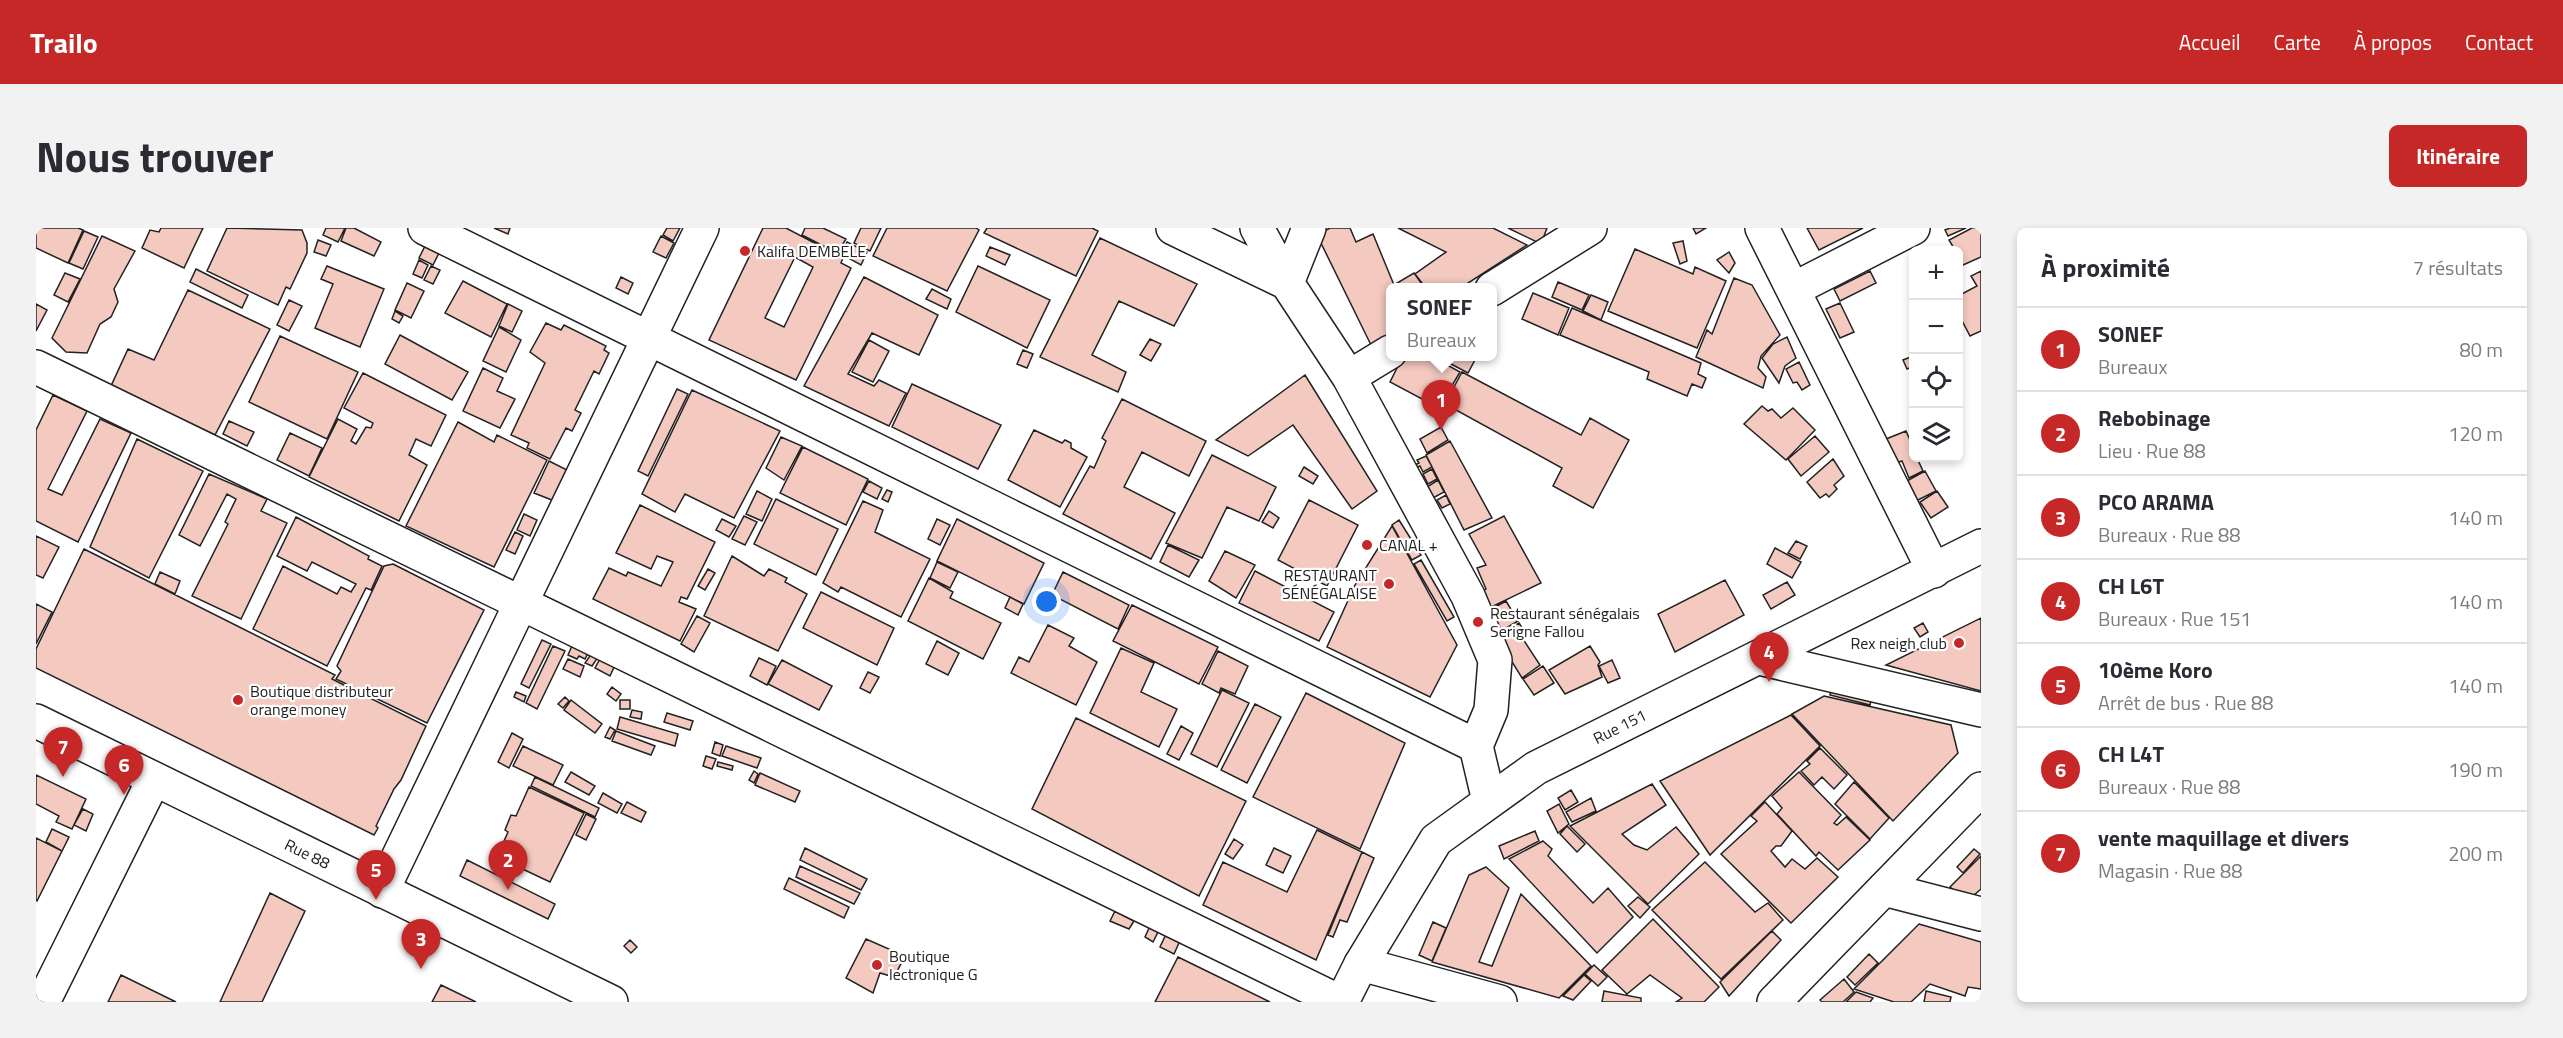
<!DOCTYPE html>
<html lang="fr">
<head>
<meta charset="utf-8">
<style>
  :root { --surface:#fff; --page:#f2f2f3; --text:#2b2b33; --muted:#7c7c81; --line:#e1e1e2; --accent:#c62828 }
  body { margin:0; font-family:"Titillium Web",sans-serif; background:var(--page); color:var(--text) }
  .controls { position:absolute; right:18px; top:18px; display:grid; overflow:hidden; border-radius:9px; box-shadow:0 3px 9px #0003 }
  .controls button { width:54px; height:54px; display:grid; place-items:center; padding:0; border:0; border-bottom:2px solid var(--line); background:var(--surface); color:var(--text); font:30px sans-serif }
  .you { position:absolute; left:1011px; top:374px; width:21px; height:21px; margin:-15px; border:4px solid #fff; border-radius:50%; background:#1a73e8; box-shadow:0 0 0 9px #1a73e833 }
  .badge { display:grid; place-items:center; width:39px; height:39px; border-radius:50%; background:var(--accent); color:#fff; font-size:20px; font-weight:700 }
  .pin { position:absolute; translate:-50% -50px; filter:drop-shadow(0 2px 3px #0008) }
  .pin::after { content:''; position:absolute; top:32px; width:21px; height:18px; background:inherit; clip-path:polygon(0 0,100% 0,50% 100%) }
  .popup { position:absolute; left:1350px; top:55px; width:111px; height:78px; box-sizing:border-box; display:grid; place-content:center; border-radius:9px; background:var(--surface); filter:drop-shadow(0 2px 4px #0005); font-size:20px; white-space:nowrap; color:var(--muted) }
  .popup b { font-size:22px; color:var(--text) }
  .popup::after { content:''; position:absolute; left:50%; top:100%; margin-left:-12px; border:12px solid transparent; border-top-color:var(--surface) }
  .list { margin:0; padding:0; list-style:none }
  h2 { display:flex; justify-content:space-between; align-items:center; height:78px; margin:0; padding:0 24px; font-size:26px }
  h2 small { font-size:20px; font-weight:400; color:var(--muted) }
  .list li { display:grid; grid-template-columns:39px 1fr auto; gap:18px; align-items:center; box-sizing:border-box; height:84px; padding:0 24px; border-top:2px solid var(--line) }
  .list b { display:block; font-size:22px; white-space:nowrap }
  .list p { margin:0; font-size:20px; white-space:nowrap; color:var(--muted) }
  .list em { font-size:20px; font-style:normal; color:var(--muted) }
  .icon { flex:none; width:33px; height:33px; fill:none; stroke:currentColor; stroke-width:2; stroke-linecap:round; stroke-linejoin:round }
  .map { position:relative; flex:none; width:1945px; height:774px; overflow:hidden; border-radius:9px }
  header { display:flex; align-items:center; gap:36px; box-sizing:border-box; height:84px; padding:0 30px; background:var(--accent); color:#fff }
  header strong { font-size:28px }
  nav { display:flex; gap:33px; margin-inline-start:auto; font-size:21px }
  .intro { display:flex; align-items:center; justify-content:space-between; box-sizing:border-box; height:144px; padding:0 36px }
  h1 { margin:0; font-size:42px }
  .button { padding:15px 27px; border-radius:9px; background:var(--accent); color:#fff; font-size:21px; font-weight:700 }
  main { display:flex; gap:36px; padding:0 36px }
  aside { flex:1; background:var(--surface); border-radius:9px; box-shadow:0 3px 9px #0003 }
  .map>svg:first-child { display:block }
  .building { fill:#f3c9c0; stroke:#222; stroke-width:1.5; fill-rule:evenodd }
  .lines { fill:none; stroke-linecap:round; stroke-linejoin:round }
  .minor-casing { stroke:#222; stroke-width:36 }
  .major-casing { stroke:#222; stroke-width:36 }
  .minor { stroke:#fff; stroke-width:33 }
  .major { stroke:#fff; stroke-width:33 }
  .poi-dot { fill:#c62828; stroke:#fff; stroke-width:2 }
  .labels { text-anchor:middle; dominant-baseline:central; stroke-width:4.5; stroke-linejoin:round; paint-order:stroke }
  .poi-label { font-size:16px; fill:#222; stroke:#fff; text-anchor:start }
  .street-label { font-size:16px; fill:#222; stroke:#fff }
</style>
</head>
<body>
<header>
<strong>Trailo</strong>
<nav><a>Accueil</a><a>Carte</a><a>À propos</a><a>Contact</a></nav>
</header>
<div class="intro"><h1>Nous trouver</h1><a class="button">Itinéraire</a></div>
<main>
<div class="map">
<svg width="1945" height="774" viewBox="0 0 1945 774">
  <rect width="100%" height="100%" fill="#fff"/>
  <!-- building -->
  <path class="building" d="M0,0h42l5,2 -15,33 -32,-15z
    M125,0h42l-19,40 -42,-20 8,-18 9,2z
    M191,0l75,2 5,13v10l-17,36 -4,-2 -8,18 -71,-34z
    M290,0h19l-7,14 -15,-7z
    M310,0h8l27,14 -7,14 -33,-15z
    M458,0h16l-2,6z
    M631,0h13l-7,13 -10,-6z
    M727,0h23l57,30 -2,5 10,5 -55,112 -87,-40zM759,29l18,10 -29,60 -19,-9z
    M769,0h18l23,11 -9,14 -35,-18z
    M825,0h20l-11,23 -16,-8z
    M851,0h89l3,2 -32,61 -74,-35z
    M951,0h105l6,3 -22,45 -92,-43z
    M1294,0h20l6,14 17,-8 21,51 20,-12 10,14h-34v46l-19,12 -54,-110z
    M1362,0h95l34,17 -65,42h-37l-10,-13 31,-22z
    M1472,0h39l-6,16z
    M1657,0h13l-10,6z
    M1771,0h56l-44,22z
    M1914,0h16l-18,8 -3,-6z
    M1936,0h9v29l-18,8 -5,-8v-7h-3l-6,-10z
    M48,3l14,6 -15,32 -14,-6z
    M66,8l33,15 -21,38 4,13 -7,15 -11,7 -13,29 -21,-1 -14,-14z
    M625,8l13,7 -8,15 -13,-6z
    M1064,10l97,46 -23,42 -55,-25 -27,54 34,17 -8,20 -78,-35z
    M282,12l13,5 -5,11 -12,-4z
    M1647,13l4,20 -7,3 -7,-21z
    M811,14l20,10 -6,13 -20,-11z
    M389,18l14,7 -6,12 -14,-7z
    M954,19l20,8 -5,10 -19,-9z
    M1599,21l58,25 2,-7 31,14 -29,67 -89,-37z
    M1693,24l6,11 -6,10 -12,-13z
    M383,32l9,5 -6,13 -9,-4z
    M291,38l57,23 -24,58 -45,-19 18,-44 -12,-5z
    M395,38l9,4 -7,14 -9,-4z
    M942,38l72,34 -23,48 -71,-36z
    M160,41l52,26 -6,13 -52,-26z
    M1834,43l6,12 -36,18 -6,-12z
    M1945,43v60l-11,5 -12,-23v-17l19,-10 -6,-10z
    M29,45l15,6 -12,23 -14,-7z
    M585,49l12,6 -5,11 -12,-6z
    M828,49l74,38 -19,40 -47,-22 -24,41 26,12 5,-6 27,13 -17,33 -85,-40z
    M1698,50l18,7 28,50 -19,21 -3,12 8,9 -3,11 -67,-31 11,-27 5,4z
    M427,53l44,23 -16,33 -46,-24z
    M1522,54l31,13 -7,15 -30,-13z
    M371,55l17,8 -13,27 -16,-8z
    M896,61l19,10 -4,10 -21,-10z
    M152,62l82,39 -55,106 -104,-49 17,-37 26,11z
    M1497,65l36,15 -11,27 -36,-16z
    M1555,67l17,7 -7,18 -18,-9z
    M253,72l13,6 -13,25 -12,-6z
    M1804,75l14,29 -14,6 -14,-29z
    M0,76l11,6 -11,21z
    M472,76l14,7 -10,21 -13,-6z
    M1536,80l129,55 -3,11 8,4 -4,10 -10,-4 -5,12 -40,-17 2,-7 -89,-37z
    M359,83l8,5 -4,7 -7,-4z
    M1456,94h3l-1,32h-2z
    M510,95l15,7 3,-5 42,21 -2,4 5,3 -10,21 -5,-3 -19,39 6,3 -9,18 -6,-3 -16,31 -23,-11 2,-5 -18,-8 34,-72 -15,-11z
    M463,99l22,13 -15,32 -23,-11z
    M364,107l68,37 -16,28 -67,-36z
    M244,108l78,36 -31,67 -78,-37z
    M1751,109l9,21 -11,8 -6,17 -17,-25 11,-14z
    M1114,111l11,5 -10,17 -11,-6z
    M833,112l20,11 -16,31 -21,-10z
    M987,122l10,4 -6,14 -10,-4z
    M1367,128h28l29,16 -21,36 -49,-26z
    M1400,128h41l-9,17z
    M1877,128l1,10 -7,3 -4,-9z
    M1763,134l11,23 -8,5 -5,-8 -4,1 -7,-14z
    M447,140l20,10 -6,13 18,8 -15,29 -37,-17z
    M1426,144l119,63 9,-17 39,22 -36,68 -40,-22 9,-18 -117,-64z
    M327,145l83,42 -15,31 -15,-7 -7,16 18,10 -28,56 -90,-44 29,-58 19,10 -6,12 5,3 10,-17 5,1 2,-5 -29,-15z
    M1269,147l72,116 -25,18 -59,-84 -45,31 -32,-16z
    M876,156l89,41 -23,44 -86,-42z
    M641,161l11,5 -40,82 -10,-5z
    M656,162l88,41 -46,87 -49,-24 -10,18 -33,-18z
    M17,167l34,16 -39,78 14,6 38,-76 31,14 -53,109 -42,-21v-91z
    M1086,171l84,42 -17,35 -47,-24 -18,35 51,26 -24,46 -88,-45 27,-48 4,2 12,-27 -4,-3z
    M1726,178l6,5 4,-2 9,9 12,-10 22,22 -29,30 -42,-36z
    M193,193l25,11 -7,14 -24,-12z
    M422,194l36,20 3,-7 50,25 -53,107 -88,-41z
    M1405,199l7,13 -21,13 -7,-14z
    M998,202l28,13 3,-3 6,3v5l16,9 -27,50 -52,-27z
    M1870,203l8,18v9h3l6,13 -14,7 -7,-17 -9,3 -12,-23z
    M254,205l32,15 -13,28 -32,-16z
    M1779,208l14,16 -28,24 -13,-17z
    M745,209l21,9 -18,34 -18,-12z
    M101,211l66,32 -54,107 -59,-31z
    M1414,213l42,77 -28,12 -38,-75z
    M767,219l65,32 -22,46 -66,-32z
    M1176,227l64,32 -17,34 -32,-14 -25,51 -36,-15z
    M1390,228l6,11 -9,5 -3,-6 -4,2 -1,-3 4,-2 -2,-3z
    M1797,231l11,17 -10,9 3,4 -8,8 -3,-3 -6,4 -13,-16z
    M513,233l22,11 -14,30 -23,-9z
    M1268,239l14,9 -5,8 -14,-8z
    M1396,241l5,10 -9,5 -5,-10z
    M1889,243l11,20 -20,10 -11,-19z
    M173,246l58,25 -6,12 26,12 -46,96 -49,-23 36,-72 -3,-2 11,-23 -9,-5 -27,52 -21,-11z
    M1402,252l6,12 -11,6 -6,-11z
    M833,253l13,7 -5,11 -14,-7z
    M851,262l5,2 -4,10 -6,-3z
    M721,263l15,8 -10,22 -16,-7z
    M1901,263l11,16 -17,11 -11,-16z
    M1410,267l4,9 -8,4 -5,-8z
    M740,271l62,30 -22,46 -62,-31z
    M1273,272l49,25 -31,61 -49,-26z
    M827,273l20,9 -8,22 55,27 -29,58 -60,-30 -3,5 -15,-9z
    M604,277l75,37 -28,57 -6,-2 -2,5 17,7 -16,32 -87,-42 16,-31 17,8 2,-4 33,14 12,-24 -16,-6 -6,13 -35,-16z
    M1233,283l10,7 -6,10 -11,-6z
    M488,286l13,6 -7,16 -13,-6z
    M708,288l13,6 -12,23 -13,-6z
    M1468,288l37,67 -56,27 -8,-15 9,-6 -9,-21 9,-3 -17,-31z
    M260,289l73,39 -1,3 14,7 -11,24 -5,-2 -39,78 -74,-37 30,-63 54,28 4,-7 10,5 5,-8 -44,-22 -5,9 -30,-15z
    M686,291l14,7 -7,11 -13,-7z
    M901,291l13,6 -10,20 -12,-6z
    M921,291l87,44 -20,41 -87,-43z
    M1363,292l22,35 -9,5 -20,-35z
    M1356,298l65,119 -27,52 -103,-50 28,-62z
    M479,304l8,4 -8,18 -9,-4z
    M0,308l23,11 -16,31 -7,-3z
    M1760,313l11,5 -7,13 -12,-6z
    M1132,317l31,15 -10,17 -29,-15z
    M1739,320l26,14 -9,16 -25,-14z
    M48,321l251,126 -3,4 94,47 -25,54 -7,9 -18,37 2,2 -4,7 -338,-167v-19z
    M1189,323l30,14 -19,33 -27,-17z
    M696,328l32,20 5,-7 18,9 -2,4 22,12 -29,57 -74,-35z
    M1385,332l33,57 -7,4 -33,-57z
    M901,334l21,10 -8,16 -20,-10z
    M357,336l91,46 -57,113 -91,-44 5,-8 -4,-5 47,-100z
    M672,341l7,4 -10,17 -7,-4z
    M1219,343l79,41 -15,29 -80,-38z
    M124,344l20,9 -5,13 -20,-10z
    M1027,344l66,33 -11,24 -66,-34z
    M893,350l24,14 -3,6 51,25 -18,36 -75,-38z
    M1689,352l19,35 -69,37 -17,-38z
    M1751,354l8,13 -24,14 -8,-14z
    M785,364l73,36 -17,37 -74,-37z
    M974,369l13,7 -5,11 -13,-7z
    M1470,373l12,20 -25,15 -7,-24z
    M0,376l16,8 -16,32z
    M1096,377l86,42 -19,37 -86,-43z
    M661,388l13,7 -16,29 -13,-8z
    M1945,390v73l-95,-26z
    M1483,395l7,11 -3,5 17,26 -18,13 -26,-42z
    M1887,395l5,9 -8,5 -6,-9z
    M1012,397l26,13 -5,8 28,16 -21,43 -65,-32 8,-16 10,5z
    M506,412l9,4 -22,44 -8,-4z
    M538,413l16,8 -5,10 -6,-3 -2,3 -9,-4z
    M901,413l22,12 -11,22 -22,-11z
    M517,418l12,5 -28,58 -11,-6z
    M1554,418l10,16 -2,3 4,12 -37,17 -16,-24z
    M1085,420l33,15 -13,29 36,17 -18,38 -69,-34z
    M1182,423l30,15 -13,28 -14,-6 -2,5 -17,-9z
    M556,425l6,4 -6,9 -7,-3z
    M565,429l14,8 -5,11 -15,-8z
    M723,430l17,8 -9,19 -17,-9z
    M532,431l16,7 -4,11 -17,-8z
    M746,432l50,26 -13,24 -51,-26z
    M1576,432l8,18 -12,5 -9,-17z
    M1507,438l11,17 -20,12 -11,-16z
    M832,444l11,5 -9,16 -10,-5z
    M1796,456l41,8 -3,13 -40,-10z
    M576,459l9,7 -5,7 -9,-7z
    M1186,462l27,13 -32,64 -26,-13z
    M480,464l10,4 -2,6 -10,-5z
    M1270,465l99,50 -45,106 -107,-52z
    M1788,468l127,29 7,28 -65,68 -101,-107z
    M529,469l4,4 -6,7 -5,-4z
    M535,472l31,24 -7,9 -31,-23z
    M584,472h10v9h-10z
    M1219,476l26,13 -34,66 -26,-13z
    M596,482l10,2 -1,7 -11,-2z
    M631,485l26,8 -3,9 -26,-8z
    M1755,487l29,31 -110,109 -50,-74z
    M584,489l58,17 -3,12 -58,-17z
    M1040,490l170,83 -47,95 -167,-87z
    M1145,498l12,7 -14,27 -12,-6z
    M574,499l5,3 -5,9 -5,-2z
    M580,503l39,15 -4,9 -39,-14z
    M476,505l11,6 -14,29 -11,-6z
    M679,514l8,3 -3,11 -8,-3z
    M487,518l40,19 -10,20 -40,-19z
    M690,518l35,12 -4,10 -35,-12z
    M1784,520l27,27 -13,14 -12,-12 -8,8 -13,-14 9,-7 -3,-3z
    M670,528l10,3 -4,10 -9,-3z
    M682,534l15,4 -1,4 -15,-4z
    M718,543l4,3 -4,9 -5,-3z
    M535,544l24,14 -6,9 -24,-13z
    M1763,544l42,43 -7,8 3,2 9,-8 24,23 -32,30 -19,-18 -3,4 -39,-42 5,-6 -10,-12z
    M724,545l40,18 -5,11 -40,-17z
    M0,547l50,24 -14,30 -16,-7 3,-6 -23,-12z
    M499,549l64,31 -4,9 -64,-31z
    M1818,554l35,36 -19,21 -35,-35z
    M1616,556l14,21 -44,29 12,11 13,5 29,-23 23,27 -51,50 -78,-78z
    M493,559l55,26 -34,69 -53,-25 11,-25 -3,-2 6,-15 5,1z
    M1535,562l7,12 -13,8 -7,-12z
    M567,565l19,11 -5,9 -19,-10z
    M1555,570l5,13 -24,11 -6,-10z
    M591,574l19,10 -5,10 -20,-9z
    M1729,574l27,29 -11,15h-5l-5,5 14,16 7,-8 13,10 12,-11 21,19 -47,46 -70,-69 36,-33 -6,-5z
    M1523,576l10,20 -11,9 -11,-22z
    M47,581l10,5 -7,17 -12,-6z
    M550,586l10,5 -10,21 -10,-5z
    M1531,598l18,18 -8,8 -17,-18z
    M16,601l17,8 -7,14 -16,-9z
    M1281,602l45,22 -46,108 -113,-55 20,-43 64,30z
    M1499,603l4,10 -35,18 -5,-13z
    M0,610l26,13 -25,50 -1,-1z
    M1198,611l9,6 -10,14 -8,-5z
    M1507,613l9,8 -4,7 45,47 15,-15 25,29 -36,36 -88,-94z
    M769,620l62,31 -6,11 -61,-30z
    M1238,620l17,8 -8,17 -17,-8z
    M1938,621l6,5 -17,19 -6,-6z
    M1326,624l12,6 -27,64 -7,-2 -7,17 -5,-2z
    M1945,628v33l-14,12 -17,-14z
    M431,632l88,44 -7,15 -88,-43z
    M1669,634l50,50 13,-9 15,17 -62,59 -69,-69z
    M764,638l60,27 -6,11 -58,-27z
    M1450,639l23,21 -30,74 13,4 29,-72 70,72 -32,32 -127,-36 37,-87z
    M753,650l60,29 -5,11 -60,-29z
    M234,665l35,18 -43,91h-42z
    M1602,669l12,10 -10,11 -12,-12z
    M1079,683l19,10 -5,8 -19,-8z
    M1617,691l66,68 -15,15h-28l6,-4 -32,-23 -23,19 -25,-24z
    M1397,694l13,6 -14,33 -13,-6z
    M1883,696l62,18v47l-13,-2 -3,9 -35,-12 -19,18h-17l-40,-13z
    M1114,698l9,4 -6,12 -8,-5z
    M1133,700l14,6 -9,20 -14,-7z
    M1736,703l9,9 -52,56 -9,-14z
    M830,711l39,17 -11,21 -14,-4 -7,20 -27,-15z
    M594,712l7,7 -6,6 -7,-7z
    M1833,726l9,9 -23,22 -8,-8z
    M1142,729l92,45h-115z
    M1558,737l13,12 -9,9 -13,-12z
    M85,747l55,27h-68z
    M1548,747l7,6 -18,19 -10,-4z
    M1808,751l10,13 -11,10h-21l-2,-2z
    M405,757l35,17h-44z
    M1568,763l37,7v4h-39z
    M1890,763l25,6 -1,5h-26z
    M1820,764l17,6 -3,4h-24z"/>
  <g class="lines">
    <!-- minor casing -->
    <g class="minor-casing">
      <path id="minor" d="M389,0l1051,518
        M1137,0l114,55 22,-55
        M1221,0l30,55 62,94 119,219 27,64 -4,50 -15,36 13,55
        M1726,0l172,343
        M1456,61l98,-61
        M1758,61l119,-61
        M0,139l1304,635
        M1313,149l41,-25
        M1723,430l222,52
        M1848,661l97,25
        M346,663l320,-663
        M1325,736l139,38
        M7,774l111,-223"/>
    </g>
    <!-- major casing -->
    <g class="major-casing">
      <g id="major">
        <path id="s1" d="M0,493l575,281"/>
        <path id="s2" d="M1306,774l19,-38 75,-124 100,-72 445,-222"/>
        <path d="M1738,774l207,-213"/>
      </g>
    </g>
    <!-- minor -->
    <use href="#minor" class="minor"/>
    <!-- major -->
    <use href="#major" class="major"/>
  </g>
  <!-- markers -->
  <g class="poi-dot">
    <circle cx="709" cy="23" r="6"/>
    <circle cx="1331" cy="317" r="6"/>
    <circle cx="1353" cy="356" r="6"/>
    <circle cx="1442" cy="394" r="6"/>
    <circle cx="1923" cy="415" r="6"/>
    <circle cx="202" cy="472" r="6"/>
    <circle cx="841" cy="737" r="6"/>
  </g>
  <g class="labels">
    <!-- poi labels -->
    <g class="poi-label">
      <text x="721" y="23">Kalifa DEMBELE</text>
      <text x="1343" y="317">CANAL +</text>
      <text x="1341" y="347" text-anchor="end">RESTAURANT<tspan x="1341" dy="18">SÉNÉGALAISE</tspan></text>
      <text x="1454" y="385">Restaurant sénégalais<tspan x="1454" dy="18">Serigne Fallou</tspan></text>
      <text x="1911" y="415" text-anchor="end">Rex neigh club</text>
      <text x="214" y="463">Boutique distributeur<tspan x="214" dy="18">orange money</tspan></text>
      <text x="853" y="728">Boutique<tspan x="853" dy="18">lectronique G</tspan></text>
    </g>
    <!-- street labels -->
    <g class="street-label">
      <text stroke="none"><textPath href="#s2" startOffset="404">Rue 151</textPath></text>
      <text stroke="none"><textPath href="#s1" startOffset="302">Rue 88</textPath></text>
    </g>
  </g>
</svg>
<div class="controls">
<button>+</button>
<button>−</button>
<button><svg class="icon" aria-label="locate" viewBox="0 0 24 24"><circle cx="12" cy="12" r="6"/><path d="M12 2v4M12 18v4M2 12h4M18 12h4"/></svg></button>
<button><svg class="icon" aria-label="layers" viewBox="0 0 24 24"><path d="M12 4l9 5-9 5-9-5zM3 14l9 5 9-5"/></svg></button>
</div>
<div class="you"></div>
<div class="pin badge" style="left:1405px;top:202px">1</div>
<div class="popup"><b>SONEF</b>Bureaux</div>
<div class="pin badge" style="left:472px;top:662px">2</div>
<div class="pin badge" style="left:385px;top:741px">3</div>
<div class="pin badge" style="left:1733px;top:454px">4</div>
<div class="pin badge" style="left:340px;top:672px">5</div>
<div class="pin badge" style="left:88px;top:567px">6</div>
<div class="pin badge" style="left:27px;top:549px">7</div>
</div>
<aside>
<h2>À proximité<small>7 résultats</small></h2>
<ul class="list">
<li><span class="badge">1</span><div><b>SONEF</b><p>Bureaux</p></div><em>80 m</em></li>
<li><span class="badge">2</span><div><b>Rebobinage</b><p>Lieu · Rue 88</p></div><em>120 m</em></li>
<li><span class="badge">3</span><div><b>PCO ARAMA</b><p>Bureaux · Rue 88</p></div><em>140 m</em></li>
<li><span class="badge">4</span><div><b>CH L6T</b><p>Bureaux · Rue 151</p></div><em>140 m</em></li>
<li><span class="badge">5</span><div><b>10ème Koro</b><p>Arrêt de bus · Rue 88</p></div><em>140 m</em></li>
<li><span class="badge">6</span><div><b>CH L4T</b><p>Bureaux · Rue 88</p></div><em>190 m</em></li>
<li><span class="badge">7</span><div><b>vente maquillage et divers</b><p>Magasin · Rue 88</p></div><em>200 m</em></li>
</ul>
</aside>
</main>
</body>
</html>
